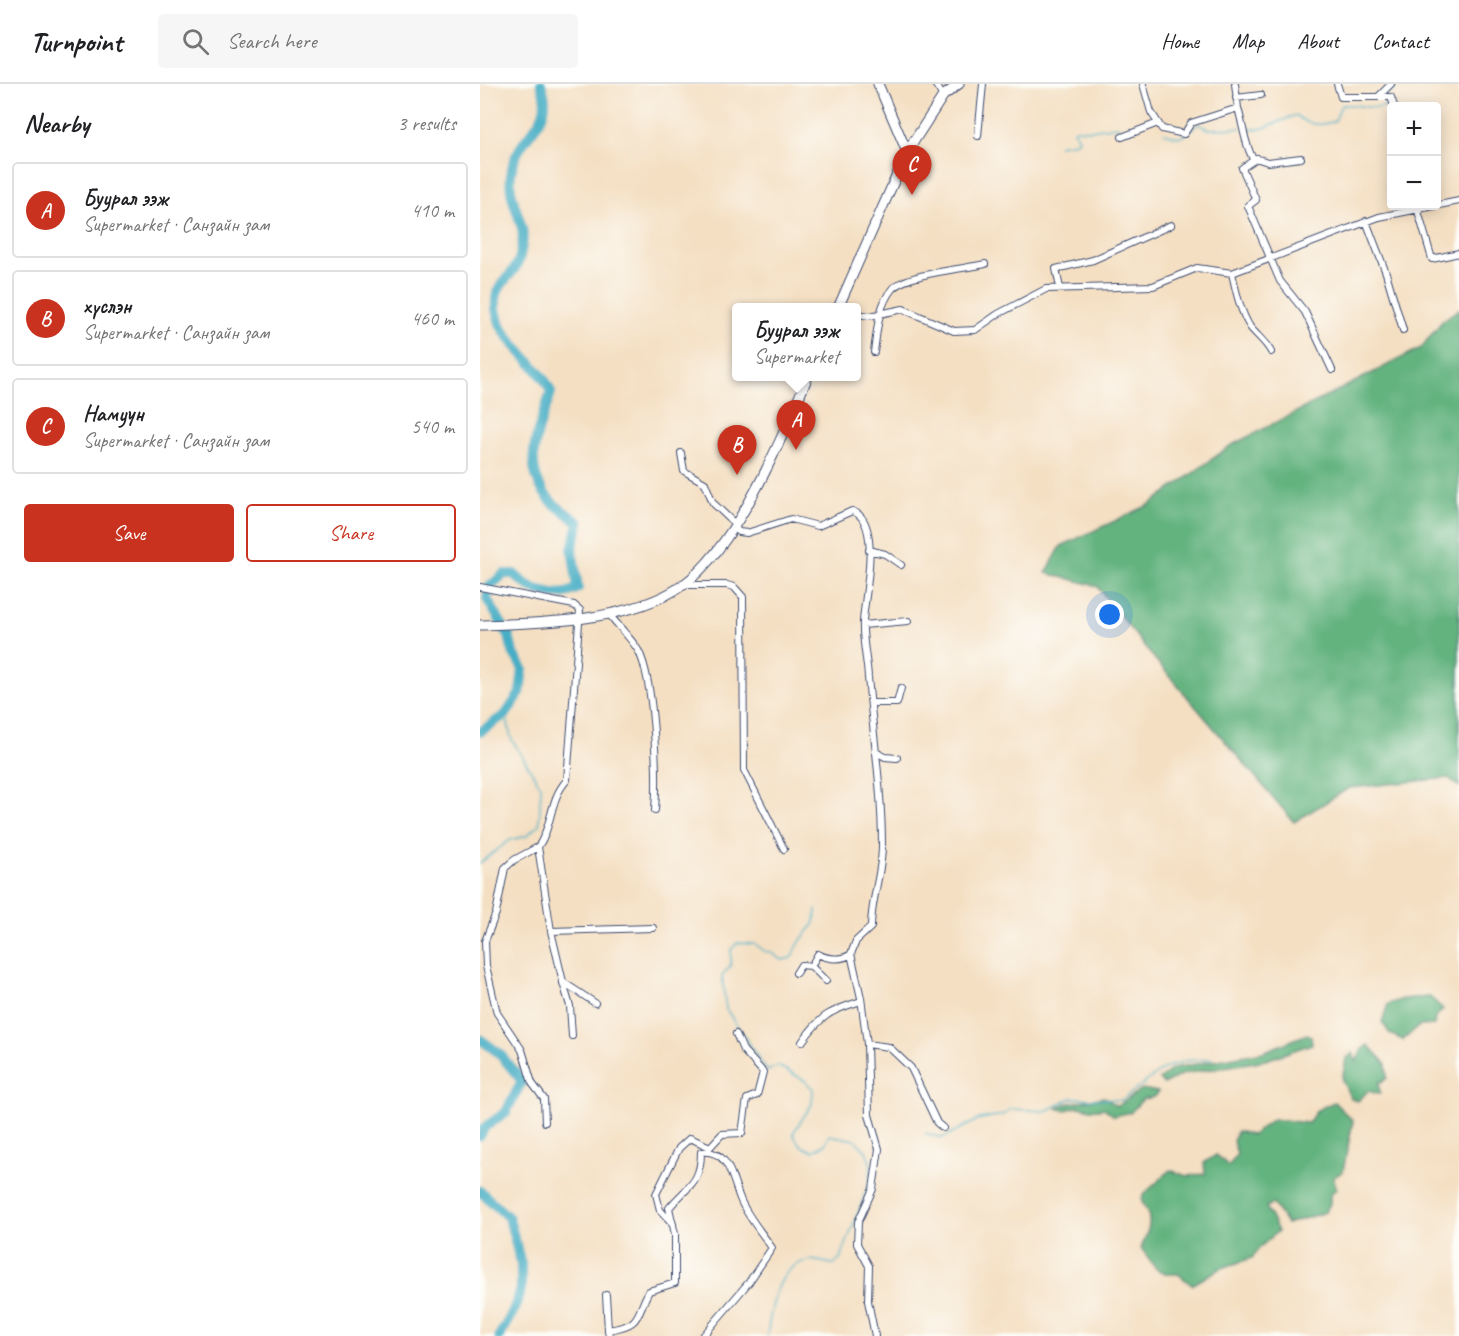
<!DOCTYPE html>
<html lang="en">
<head>
<meta charset="utf-8">
<style>
  :root { --surface:#fff; --page:#f6f6f6; --text:#202124; --muted:#757577; --line:#e0e0e0; --accent:#c8321e }
  body { margin:0; font-family:Caveat,sans-serif; background:var(--page); color:var(--text) }
  .controls { position:absolute; right:18px; top:18px; display:grid; overflow:hidden; border-radius:6px; box-shadow:0 3px 15px #0003 }
  .controls button { width:54px; height:54px; display:grid; place-items:center; padding:0; border:0; border-bottom:2px solid var(--line); background:var(--surface); color:var(--text); font:30px sans-serif }
  .you { position:absolute; left:630px; top:531px; width:21px; height:21px; margin:-15px; border:4px solid #fff; border-radius:50%; background:#1a73e8; box-shadow:0 0 0 9px #1a73e833 }
  .badge { display:grid; place-items:center; width:39px; height:39px; border-radius:50%; background:var(--accent); color:#fff; font-size:20px; font-weight:700 }
  .pin { position:absolute; translate:-50% -50px; filter:drop-shadow(0 2px 3px #0008) }
  .pin::after { content:''; position:absolute; top:32px; width:21px; height:18px; background:inherit; clip-path:polygon(0 0,100% 0,50% 100%) }
  .popup { position:absolute; left:252px; top:219px; width:129px; height:78px; box-sizing:border-box; display:grid; place-content:center; border-radius:6px; background:var(--surface); filter:drop-shadow(0 2px 4px #0005); font-size:20px; white-space:nowrap; color:var(--muted) }
  .popup b { font-size:22px; color:var(--text) }
  .popup::after { content:''; position:absolute; left:50%; top:100%; margin-left:-12px; border:12px solid transparent; border-top-color:var(--surface) }
  .list { margin:0; padding:0; list-style:none }
  h2 { display:flex; justify-content:space-between; align-items:center; height:78px; margin:0; padding:0 24px; font-size:26px }
  h2 small { font-size:20px; font-weight:400; color:var(--muted) }
  .list li { display:grid; grid-template-columns:39px 1fr auto; gap:18px; align-items:center; box-sizing:border-box; height:96px; margin:0 12px 12px; padding:0 12px; border:2px solid var(--line); border-radius:6px }
  .list b { display:block; font-size:22px; white-space:nowrap }
  .list p { margin:0; font-size:20px; white-space:nowrap; color:var(--muted) }
  .list em { font-size:20px; font-style:normal; color:var(--muted) }
  .actions { display:flex; gap:12px; padding:18px 24px }
  .actions a { flex:1; padding:14px 0; border:2px solid var(--accent); border-radius:6px; text-align:center; font-size:21px; color:var(--accent) }
  .actions .main { background:var(--accent); color:#fff }
  .icon { flex:none; width:33px; height:33px; fill:none; stroke:currentColor; stroke-width:2; stroke-linecap:round; stroke-linejoin:round }
  .map { position:relative; flex:none; width:979px; height:1252px; overflow:hidden }
  header { display:flex; align-items:center; gap:36px; box-sizing:border-box; height:84px; padding:0 30px; background:var(--surface); border-bottom:2px solid var(--line) }
  header strong { font-size:28px }
  nav { display:flex; gap:33px; margin-inline-start:auto; font-size:21px }
  .search { width:420px; height:54px; background:var(--page); display:flex; align-items:center; gap:15px; box-sizing:border-box; padding:0 21px; border-radius:6px; color:var(--muted); font-size:22px }
  main { display:flex }
  aside { flex:1; background:var(--surface) }
  .map>svg:first-child { display:block }
  .forest { fill:#63b37f; stroke:#3f716e; stroke-width:1.5 }
  .lines { fill:none; stroke-linecap:round; stroke-linejoin:round }
  .stream { stroke:#46aec5; stroke-width:1.5 }
  .river { stroke:#46aec5; stroke-width:10 }
  .street-casing { stroke:#3c496d; stroke-width:8 }
  .secondary-casing { stroke:#3c496d; stroke-width:11 }
  .street { stroke:#fff; stroke-width:6 }
  .secondary { stroke:#fff; stroke-width:9 }
</style>
</head>
<body>
<header>
<strong>Turnpoint</strong>
<div class="search"><svg class="icon" aria-label="search" viewBox="0 0 24 24"><circle cx="10" cy="10" r="6"/><path d="M15 15l6 6"/></svg>Search here</div>
<nav><a>Home</a><a>Map</a><a>About</a><a>Contact</a></nav>
</header>
<main>
<aside>
<h2>Nearby<small>3 results</small></h2>
<ul class="list">
<li><span class="badge">A</span><div><b>Буурал ээж</b><p>Supermarket · Санзайн зам</p></div><em>410 m</em></li>
<li><span class="badge">B</span><div><b>хүслэн</b><p>Supermarket · Санзайн зам</p></div><em>460 m</em></li>
<li><span class="badge">C</span><div><b>Намуун</b><p>Supermarket · Санзайн зам</p></div><em>540 m</em></li>
</ul>
<div class="actions"><a class="main">Save</a><a>Share</a></div>
</aside>
<div class="map">
<svg width="979" height="1252" viewBox="0 0 979 1252">
  <rect width="100%" height="100%" fill="#fdfcf7"/>
  <filter id="ink" filterUnits="userSpaceOnUse"><feTurbulence type="fractalNoise" baseFrequency=".0167" numOctaves="2"/><feDisplacementMap in="SourceGraphic" scale="12" xChannelSelector="R" yChannelSelector="G"/><feConvolveMatrix kernelMatrix="1 2 1 2 8 2 1 2 1" color-interpolation-filters="sRGB"/></filter>
  <filter id="wash" filterUnits="userSpaceOnUse"><feTurbulence type="fractalNoise" baseFrequency=".008" numOctaves="4" result="noise"/><feDisplacementMap in="SourceGraphic" scale="24" xChannelSelector="R" yChannelSelector="G"/><feGaussianBlur stdDeviation="1.35" result="paint"/><feColorMatrix in="noise" values="0 0 0 0 0 0 0 0 0 0 0 0 0 0 0 0 0 1.4 0 .05"/><feComposite in="paint" operator="in"/></filter>
  <g filter="url(#wash)">
    <rect width="100%" height="100%" fill="#f4dfc2"/>
    <!-- forest -->
    <path class="forest" d="M979,225v478l-10,-9 -100,10 -55,34 -146,-171 -51,-65 -51,-13 15,-27 88,-41 81,-59 191,-98 21,-27z
      M950,913l13,12 -8,9 -1,7 -15,1 -16,14 -13,-6 -8,-12 6,-18 15,-5z
      M827,950l4,2 1,8 -46,16 -83,14 -19,10 -5,-4 15,-12 89,-16z
      M888,961l18,19 1,14 -8,5 1,11 -12,-3 -10,10 -7,-2 -9,-19 4,-21 7,-6 3,9 6,-13z
      M662,1005l16,3 -4,5 -11,2 -12,13 -17,4 -10,-8c-13,4 -16,-1 -26,-1 -9,1 -11,5 -21,1l9,-4 38,-7 13,9z
      M854,1018l19,19 -10,50 -10,7 4,11 -7,5v10l-5,8 -38,12 -14,-20 -7,3 12,24c-10,10 -19,15 -26,27l-33,11 -27,16 -14,-11h-11l-11,-5 -15,-21c8,-18 13,-29 1,-46l1,-7 27,-25 17,6 18,-2 -1,-11 12,-8 13,11 8,-12 -4,-13 4,-10 15,4 21,-16 35,4 9,-13z"/>
    <g class="lines">
      <!-- stream -->
      <path class="stream" d="M909,10l10,-10
        M766,44l15,1 35,-14c12,11 24,11 39,6l6,-16c15,-2 29,5 43,2l3,-9
        M684,49c21,7 18,4 34,-9l11,5 32,-1
        M578,61l19,-3 2,-3 -5,-8 2,-2 15,1 26,-4 6,6 8,-2
        M0,779l30,-23 16,-4 13,-11 2,-38 -30,-49 -5,-24
        M288,867l14,9 9,-2 10,-18 14,-17 1,-14
        M286,868l-11,-8 -18,-1 -6,7v15l-9,11 4,33 41,62 11,-5 26,14 9,9 -1,15 -19,29c4,10 9,15 20,18l12,-7 4,-9 26,5 11,11 5,14 -1,16 -30,79 -6,4c-10,0 -18,-6 -28,-3 -31,7 -35,50 -39,75
        M445,1049l17,5 38,-19 23,-4 7,-6 35,2 27,-13 50,2 41,-31 21,-8 28,-2"/>
      <!-- river -->
      <path class="river" d="M0,648l26,-18 14,-21 3,-24 -10,-17 -4,-16 -22,-37 2,-12 15,-13h10c15,16 43,27 64,14l-6,-39 7,-26c-8,-7 -18,-13 -26,-20 -35,-34 -14,-73 -2,-111 -13,-32 -59,-54 -55,-93 1,-17 22,-27 24,-43 2,-9 4,-20 2,-28 -7,-25 -17,-39 -8,-67 10,-31 42,-39 27,-77
        M0,955l19,14 23,28 -16,31 -22,16 -4,8
        M0,1107l29,27 12,46v25l-8,23 -14,24"/>
    </g>
  </g>
  <g filter="url(#ink)">
    <g class="lines">
      <!-- street casing -->
      <g class="street-casing">
        <path id="street" d="M455,0l8,12
          M663,0l8,28 11,17 22,5 7,-11 47,-15c5,17 6,33 14,49l16,5 33,-4
          M755,0l3,24
          M857,0l4,13h50l3,9
          M898,13l13,-13
          M756,14l25,-3
          M498,52l5,-52
          M642,53l36,-14
          M777,74l-15,10 14,32 -8,6 32,75 25,31 27,58
          M938,127l14,48 27,-6
          M886,137l20,52 17,57
          M752,189c4,18 8,38 18,54 7,9 16,15 21,25
          M580,204l-4,-19 37,-9 78,-35
          M376,230l14,2 33,-7 51,22 21,-1 23,-16 48,-25 107,-3 44,-18 35,5 147,-56 80,-16
          M394,268c3,-20 4,-46 18,-63 15,-16 73,-20 93,-25
          M201,369l3,18 21,12 8,20 22,21
          M254,443l5,5 8,1 44,-14 27,7 34,-15c31,9 12,86 11,111 -1,18 4,37 5,55 5,56 14,112 14,169 0,28 -11,53 -11,81l-15,14 -5,13 10,44 6,46 2,71 10,34 -6,40 -15,33 -1,22 12,22 -1,35 7,35
          M389,466l16,4 16,11
          M202,501h45l7,2 9,10 1,173 40,79
          M0,503l94,18 6,5 -13,170c-18,19 -14,46 -29,67l13,84 102,-3
          M129,530c9,12 21,23 29,36 16,29 20,125 17,160
          M383,541l45,-4
          M391,619h26l4,-15
          M396,668l9,5 12,1
          M58,763l-24,13 -9,8 -9,45 -11,28 1,25 11,47 25,37 10,33 12,16 1,23
          M71,847l12,51 32,21
          M316,889l5,-8 10,1
          M346,897l-15,-15 7,-12c9,5 24,7 33,0
          M83,899l7,23 2,30
          M322,958c19,-27 28,-31 59,-41
          M387,960l22,3 22,21 26,55 6,5
          M193,1140l-13,-14 -4,-16 23,-46 11,-10 20,9 12,-13 20,-1 5,-34 10,-4 6,-23 -20,-22 -7,-16
          M126,1211l2,35
          M129,1252l-1,-6c35,-5 27,-14 41,-39l26,-8v-49l-6,-26c18,-22 32,-24 32,-56 29,-3 31,28 40,49 7,16 21,32 31,47l-23,34 -46,54"/>
      </g>
      <!-- secondary casing -->
      <g class="secondary-casing">
        <path id="secondary" d="M427,68l36,-56 16,-12
          M358,224l69,-156 -29,-68
          M0,541c62,-2 150,-3 203,-40 55,-40 99,-147 125,-209"/>
      </g>
      <!-- street -->
      <use href="#street" class="street"/>
      <!-- secondary -->
      <use href="#secondary" class="secondary"/>
    </g>
  </g>
</svg>
<div class="controls">
<button>+</button>
<button>−</button>
</div>
<div class="you"></div>
<div class="pin badge" style="left:316px;top:366px">A</div>
<div class="popup"><b>Буурал ээж</b>Supermarket</div>
<div class="pin badge" style="left:257px;top:391px">B</div>
<div class="pin badge" style="left:432px;top:111px">C</div>
</div>
</main>
</body>
</html>
